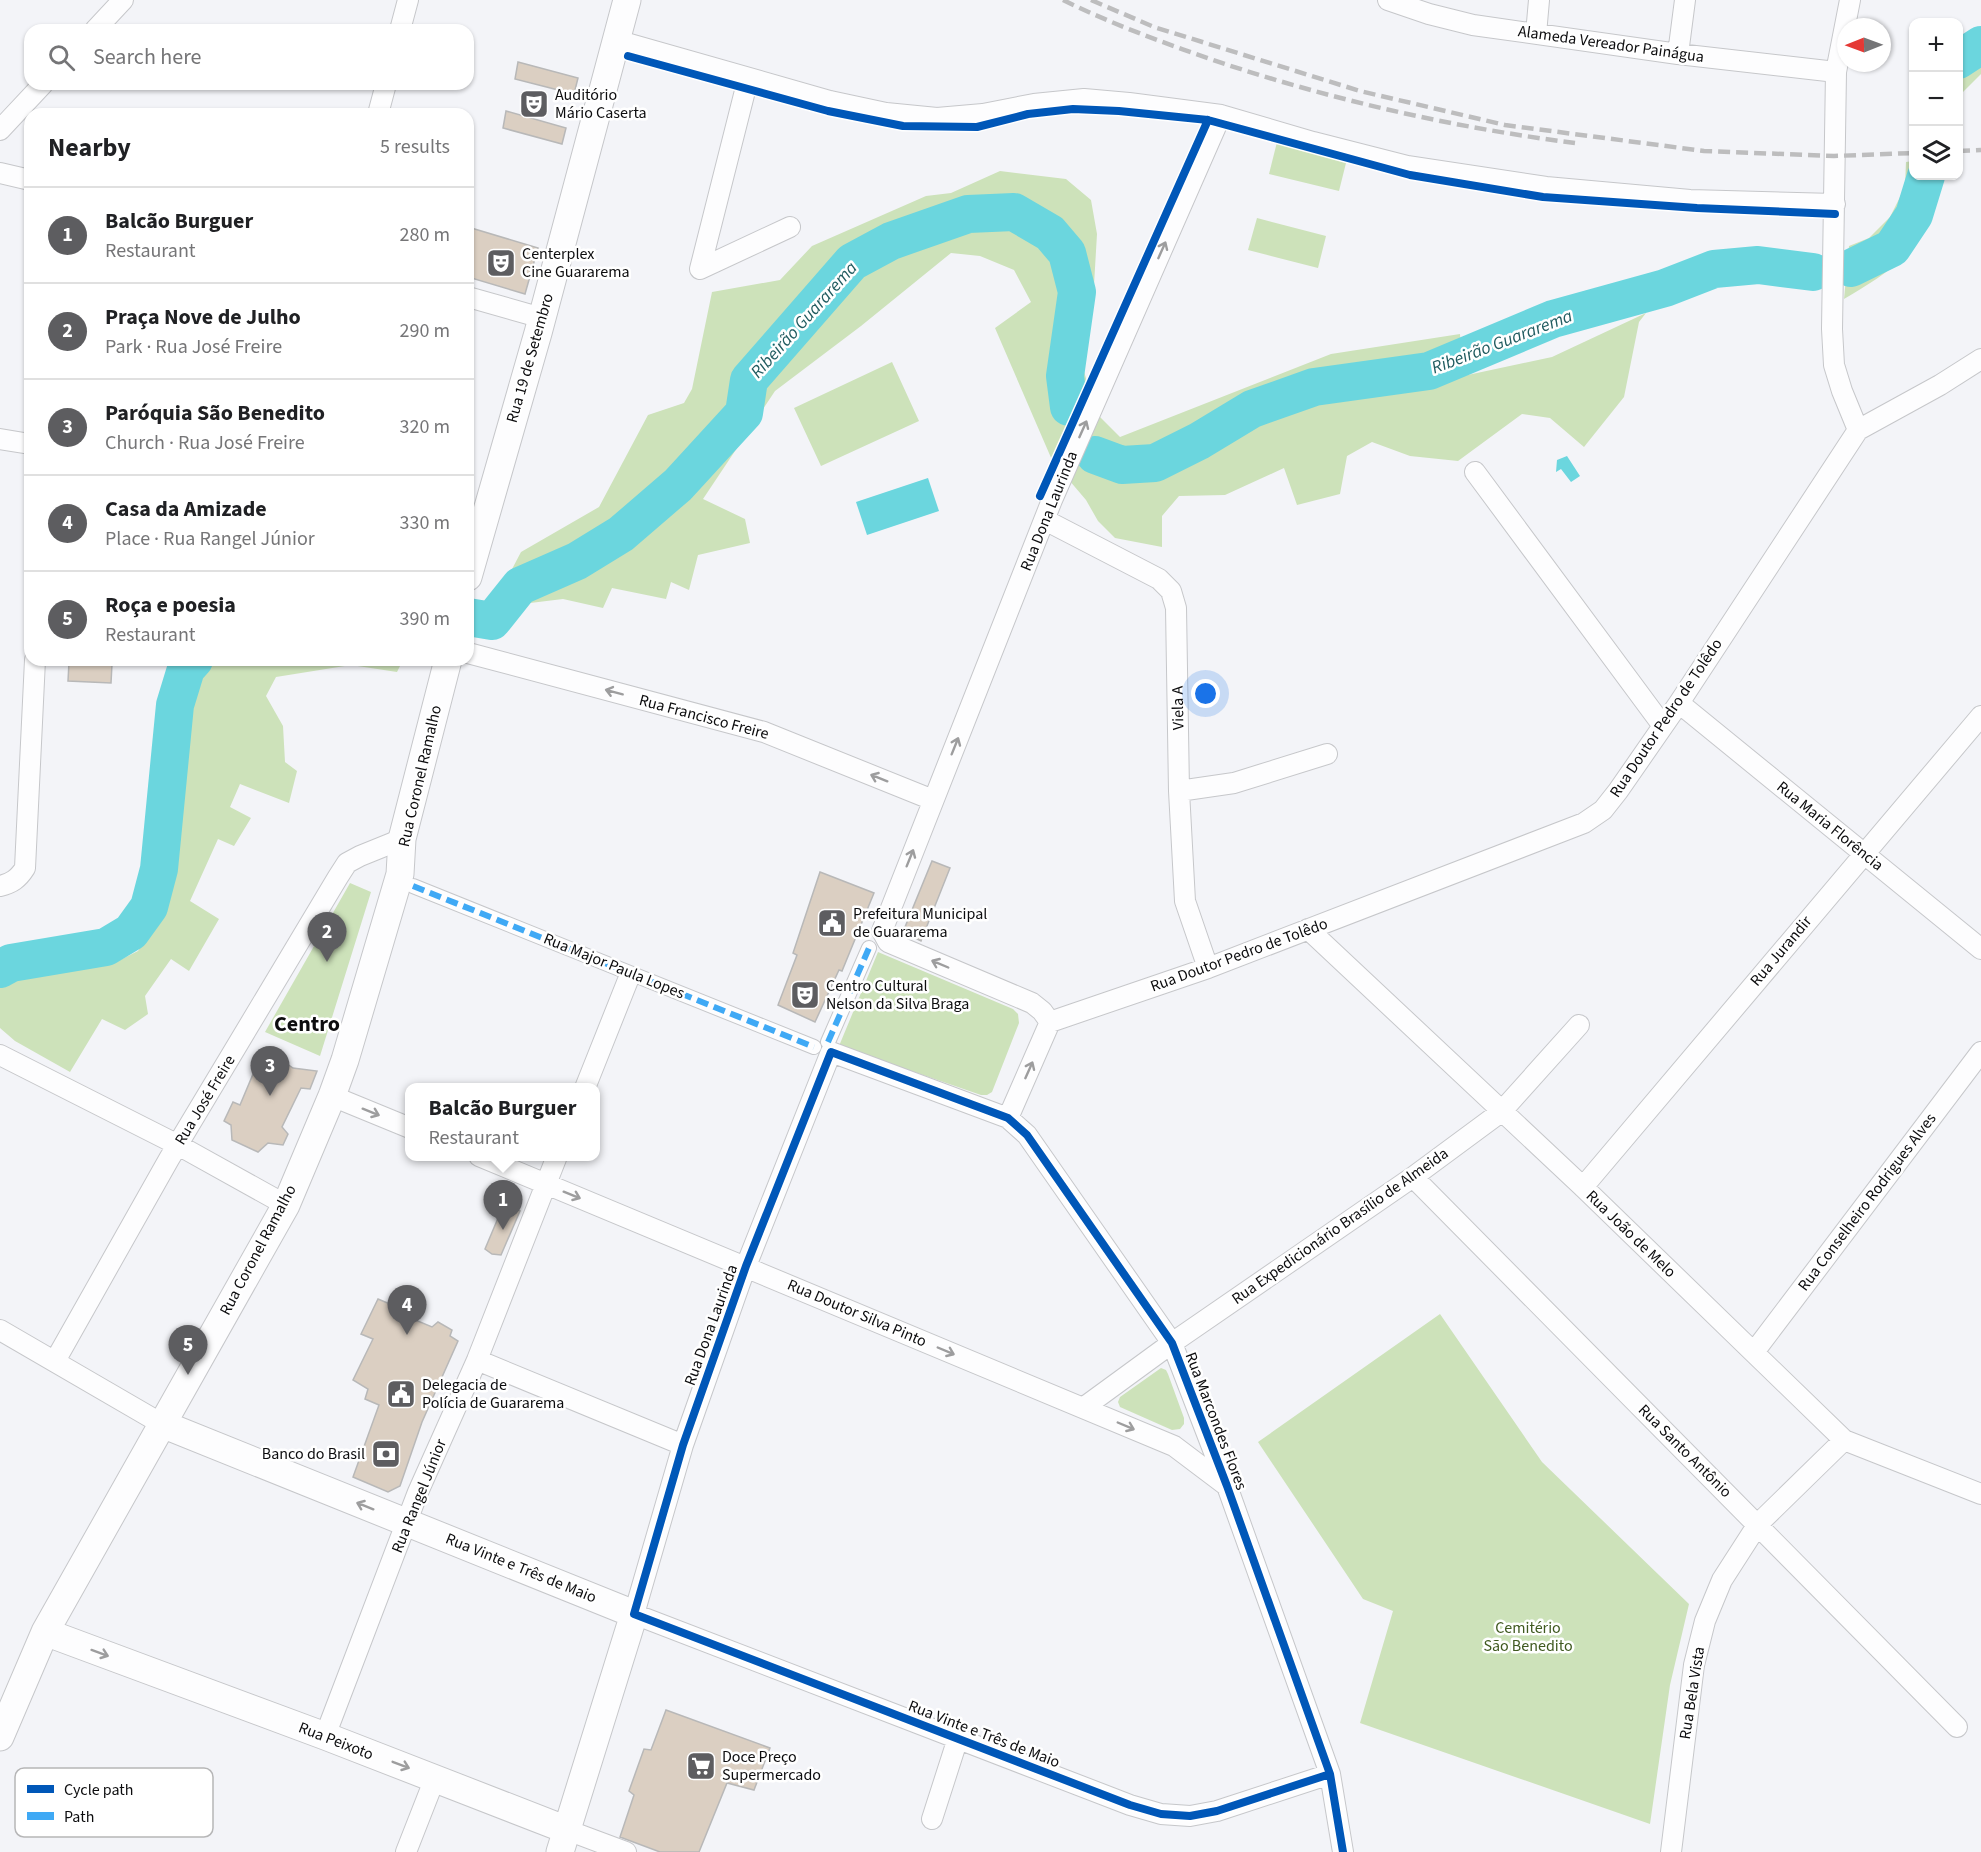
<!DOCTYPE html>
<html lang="en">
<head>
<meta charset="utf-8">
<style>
  :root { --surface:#fff; --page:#f2f2f2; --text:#202124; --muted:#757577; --line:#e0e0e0; --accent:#5d5d60 }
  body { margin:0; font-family:"Source Sans 3",sans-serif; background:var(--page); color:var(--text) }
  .controls { position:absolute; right:18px; top:18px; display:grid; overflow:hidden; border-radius:12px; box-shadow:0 2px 4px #0004 }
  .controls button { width:54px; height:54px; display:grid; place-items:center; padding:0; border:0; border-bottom:2px solid var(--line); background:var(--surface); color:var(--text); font:30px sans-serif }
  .compass { position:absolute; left:1837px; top:18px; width:54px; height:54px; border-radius:50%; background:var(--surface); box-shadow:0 2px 4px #0004; rotate:269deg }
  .you { position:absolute; left:1206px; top:694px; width:21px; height:21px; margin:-15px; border:4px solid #fff; border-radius:50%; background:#1a73e8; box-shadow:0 0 0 9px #1a73e833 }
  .badge { display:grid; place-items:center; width:39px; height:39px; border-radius:50%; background:var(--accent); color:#fff; font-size:20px; font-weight:700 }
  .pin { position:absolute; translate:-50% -50px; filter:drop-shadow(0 2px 3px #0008) }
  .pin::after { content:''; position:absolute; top:32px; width:21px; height:18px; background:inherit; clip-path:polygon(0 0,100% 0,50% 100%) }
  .popup { position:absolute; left:405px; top:1083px; width:195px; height:78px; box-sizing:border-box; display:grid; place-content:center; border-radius:12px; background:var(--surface); filter:drop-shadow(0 2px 4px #0005); font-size:20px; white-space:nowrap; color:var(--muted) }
  .popup b { font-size:22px; color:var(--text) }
  .popup::after { content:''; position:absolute; left:50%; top:100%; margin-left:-12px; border:12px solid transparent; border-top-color:var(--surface) }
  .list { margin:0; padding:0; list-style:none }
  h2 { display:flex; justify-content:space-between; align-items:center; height:78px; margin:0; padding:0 24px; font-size:26px }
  h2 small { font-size:20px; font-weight:400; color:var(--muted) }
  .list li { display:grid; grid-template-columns:39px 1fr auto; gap:18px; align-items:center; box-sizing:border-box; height:96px; padding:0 24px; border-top:2px solid var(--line) }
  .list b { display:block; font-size:22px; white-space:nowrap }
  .list p { margin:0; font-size:20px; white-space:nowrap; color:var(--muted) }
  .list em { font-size:20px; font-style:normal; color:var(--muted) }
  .icon { flex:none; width:33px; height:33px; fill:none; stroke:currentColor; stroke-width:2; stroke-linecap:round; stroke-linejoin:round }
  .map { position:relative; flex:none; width:1981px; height:1852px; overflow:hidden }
  .search { position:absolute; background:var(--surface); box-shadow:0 2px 4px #0004; left:24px; top:24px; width:450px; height:66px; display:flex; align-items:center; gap:15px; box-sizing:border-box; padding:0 21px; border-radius:18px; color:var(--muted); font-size:22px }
  .panel { position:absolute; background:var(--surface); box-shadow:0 2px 4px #0004; left:24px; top:108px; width:450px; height:558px; border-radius:18px }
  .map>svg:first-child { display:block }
  .green { fill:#cde2ba }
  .water { fill:#6bd6de }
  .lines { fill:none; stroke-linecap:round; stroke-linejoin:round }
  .river { stroke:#6bd6de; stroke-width:38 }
  .building { fill:#dbcfc2; stroke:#b8b8b8; stroke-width:1.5 }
  .pedestrian-casing { stroke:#c6c7ca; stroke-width:16 }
  .minor-casing { stroke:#c6c7ca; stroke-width:22 }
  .secondary-casing { stroke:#c6c7ca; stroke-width:29 }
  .pedestrian { stroke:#fdfdfe; stroke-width:14 }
  .minor { stroke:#fdfdfe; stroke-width:20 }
  .secondary { stroke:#fdfdfe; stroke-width:27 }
  .rail { stroke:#bdbdbe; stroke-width:4.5; stroke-dasharray:12 6; stroke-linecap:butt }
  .quiet { stroke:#3fa9f5; stroke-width:6; stroke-dasharray:12 6; stroke-linecap:butt }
  .cycleway-casing { stroke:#fff; stroke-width:11 }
  .cycleway { stroke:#0057b8; stroke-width:8 }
  .oneway { stroke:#9d9d9e }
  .labels { text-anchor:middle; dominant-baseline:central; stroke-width:5; stroke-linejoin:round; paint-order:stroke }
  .street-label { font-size:16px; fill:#0c0c0e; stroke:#fff }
  .poi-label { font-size:16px; fill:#0c0c0e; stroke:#fff; text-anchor:start }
  .park-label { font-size:16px; fill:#3f591f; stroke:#fff }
  .water-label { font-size:18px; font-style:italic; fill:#215c60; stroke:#fff }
  .district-label { font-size:22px; font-weight:bold; fill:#0c0c0e; stroke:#fff }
  .key { fill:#fff; stroke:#b6b6b7; stroke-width:1.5 }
  .key-label { font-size:16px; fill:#0c0c0e }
</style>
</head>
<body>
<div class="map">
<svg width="1981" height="1852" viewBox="0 0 1981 1852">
  <rect width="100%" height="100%" fill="#f3f4f8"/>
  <!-- green -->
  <path class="green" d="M1981,32v42l-22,22v-50z
    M1277,142l70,17 -8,32 -70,-17z
    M1913,161l1,15h26c-3,18 -10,45 -20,62 -18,27 -49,45 -76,61l5,-53 20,-8 21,-21 15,-30 1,-25z
    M1000,171l66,8 25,21 6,34 -3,51 -13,76 15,52 24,24 211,-83 129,-20 3,42 89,-19 94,-44 -7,9 -15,75 -40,50 -34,-29 -28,-4 -64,47 -48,-5 -38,-14 -25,14 -7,38 -43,11 -13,-37 -59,27 -46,1 -17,20v31l-47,-9 -17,-17 -12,-21 -34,-40 -57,-132 36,-26 -17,-32 -34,-14 -29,-3 -90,73 -86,65 -72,108 42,20 5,24 -52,12 -9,35 -18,-8 -5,17 -54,-11 -9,20 -40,-9 -41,5 -2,-27 -9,-6 10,-19 78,-45 49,-92 36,-12 8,-14 20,-97 68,-12 32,-34 114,-50 25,-3z
    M1257,218l69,18 -8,32 -70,-18z
    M892,362l27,59 -98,45 -27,-58z
    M212,660h191l-6,12 -46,-7 -75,12 -10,19 17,30 2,36 12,9 -8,32 -49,-19 -10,23 21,11 -17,28 -16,-7 -28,62 29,18 -30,52 -18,-12 -26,37 3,18 -23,16 -23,-11 -32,53 -55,-31 -15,-13v-40l21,-10 89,-13 28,-14 22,-37 8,-25 10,-40 2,-74 10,-82z
    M350,883l21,9 -51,164 -55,-24z
    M878,952l135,57 5,5 1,9 -27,69 -5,3h-6l-142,-49z
    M1440,1314l102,148 147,142 -19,81 -20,139 -290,-101 33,-112 -30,-12 -105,-157z
    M1161,1368l5,2 2,4 16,44v6l-4,5 -8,1 -52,-23 -2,-5 2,-5z"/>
  <!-- water -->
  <path class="water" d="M1567,456l13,20 -9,6 -10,-13 -5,3 1,-12z
    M928,478l11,33 -72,24 -11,-33z"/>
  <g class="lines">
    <!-- river -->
    <path class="river" d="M1958,60l23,-15
      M1851,268l41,-20 22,-33 12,-39
      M1095,455l27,10 33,-2 44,-22 53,-32 62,-22 115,-16 124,-52 112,-31 49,-19 44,-4 55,7
      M468,617l24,4 28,-35 57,-25 44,-27 57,-49 66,-72 5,-33 103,-118 39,-21 77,-27 46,-2 36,21 17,20 10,39 -12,84 4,31
      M0,969l11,-6 95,-16 25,-15 18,-25 10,-38 16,-164 11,-36 8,-9"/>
  </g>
  <!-- building -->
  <path class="building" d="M518,62l60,16 -4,16 -59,-15z
    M506,111l60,17 -4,16 -59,-16z
    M468,227l70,21 -13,46 -57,-17z
    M69,662l43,2 -1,19 -43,-2z
    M932,861l18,7 -29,73 -18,-9z
    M820,872l54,21 -32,78 -3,-1 -24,52 -37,-17 19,-50 -4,-2z
    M264,1048l29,20 24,3 -7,18 -9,-1 -19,39 6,7 -5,11 -15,-2 -10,9 -26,-12 -1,-15 -7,-4 9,-19 7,3z
    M504,1204l16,7 -19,44 -9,-1 -7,-5z
    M378,1299l19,8 -1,5 36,15 6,-5 14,8 -2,6 8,5 -36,81 -22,64 -12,6 -35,-15 26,-72 -14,-6 3,-10 -15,-9 20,-41 -12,-5z
    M666,1710l104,38 -16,42 -27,-7 -28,69h-39l-40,-15 14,-42 -5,-4 15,-42 7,1z"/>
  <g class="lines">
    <!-- pedestrian casing -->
    <g class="pedestrian-casing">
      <path id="pedestrian" d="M413,886l401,161
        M828,1042l41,-94"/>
    </g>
    <!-- minor casing -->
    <g class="minor-casing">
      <path id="minor" d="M1388,0l41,14 44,11 205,29 158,18
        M1850,0l-14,72 -4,257 2,36 8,26 16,39
        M95,30l28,-30
        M400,30l8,-30
        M1536,34l3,-34
        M616,40l214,61 56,12 51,5 46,-4 51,-10 50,-5 45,4 92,12 92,27 94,24 139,21 144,13 145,4
        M1678,54l7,-54
        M748,79l-48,190 90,-42
        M378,114l8,-30
        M0,130l43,-46
        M0,173l30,7
        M468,297l74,21
        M0,439l30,5
        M1475,472l188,254
        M1045,520l114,59 12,12 5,17 3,183 6,110 23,67
        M468,653l296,79 169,68
        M1679,703l302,246
        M1179,791l55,-8 93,-29
        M0,886c12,-3 18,-7 25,-18l10,-208
        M1308,929l275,258 261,253 137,54
        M1050,1022l158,-54 376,-145 19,-13 15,-19 61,-88 179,-273 82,-45 41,-26
        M1050,1022l-8,-11 -10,-8 -144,-61 -6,-11 170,-431 169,-385
        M0,1055l178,90 108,60
        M585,1088l43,-108
        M332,1096l78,32
        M1008,1118l42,-96
        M479,1156l695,290 53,40
        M1413,1177l544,550
        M1583,1187l398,-471
        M0,1330l162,94
        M1754,1352l227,-300
        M477,1360l206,85
        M55,1361l114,-202 169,-282 9,-14 13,-7 42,-17
        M1083,1408l89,-65 241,-166 88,-65 78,-87
        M325,1736l93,-244 59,-132 80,-204
        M1330,1774l-113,37 -27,5 -29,-2 -31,-9 -496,-191 49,-169 63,-179 85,-214 177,66 19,17 145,208 55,143 103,288 13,78
        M932,1819l26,-81
        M567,1830l59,22
        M406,1852l29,-74
        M1671,1852l23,-187 11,-44 17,-41 36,-56 86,-84"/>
    </g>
    <!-- secondary casing -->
    <g class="secondary-casing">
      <path id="secondary" d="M468,577l70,-244 89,-333
        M162,1424l472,190 -74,238
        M45,1632l280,104 242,94
        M0,1737l45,-105 241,-427 46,-109 13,-36 55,-186 2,-35 46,-179"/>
    </g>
    <!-- pedestrian -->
    <use href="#pedestrian" class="pedestrian"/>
    <!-- minor -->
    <use href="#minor" class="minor"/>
    <!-- secondary -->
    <use href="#secondary" class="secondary"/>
    <!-- rail -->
    <path class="rail" d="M1063,0c53,26 109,46 165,65 113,37 229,63 347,78
      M1091,0l63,27 206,64 145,34 199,26 130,5 80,-3
      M1958,151l23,-1"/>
    <!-- quiet -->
    <path class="quiet" d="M413,886l401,161
      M828,1042l41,-94"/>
    <!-- cycleway casing -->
    <g class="cycleway-casing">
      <path id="cycleway" d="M628,56l200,55 75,15 74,1 51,-13 45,-5 46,2 89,9 202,55 133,22 154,11 138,6
        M1040,496l168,-376
        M1330,1774l-113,37 -27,5 -29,-2 -31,-9 -496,-191 49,-169 63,-179 85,-214 177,66 19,17 145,208 55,143 103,288 13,78"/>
    </g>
    <!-- cycleway -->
    <use href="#cycleway" class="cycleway"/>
  </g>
  <!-- one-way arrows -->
  <defs><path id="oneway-shaft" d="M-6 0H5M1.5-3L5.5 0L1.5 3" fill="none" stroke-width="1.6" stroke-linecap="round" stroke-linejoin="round" transform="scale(1.5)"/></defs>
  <g class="oneway">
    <use href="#oneway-shaft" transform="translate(1162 250) rotate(-66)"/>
    <use href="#oneway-shaft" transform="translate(1083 429) rotate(-66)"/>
    <use href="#oneway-shaft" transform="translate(614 692) rotate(-165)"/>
    <use href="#oneway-shaft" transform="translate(955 746) rotate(-68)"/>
    <use href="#oneway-shaft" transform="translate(879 778) rotate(-158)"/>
    <use href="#oneway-shaft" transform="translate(910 858) rotate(-68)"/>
    <use href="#oneway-shaft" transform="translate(940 964) rotate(-157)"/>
    <use href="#oneway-shaft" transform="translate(1029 1070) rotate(-66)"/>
    <use href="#oneway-shaft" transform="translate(371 1112) rotate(22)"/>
    <use href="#oneway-shaft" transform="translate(572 1195) rotate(22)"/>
    <use href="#oneway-shaft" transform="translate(946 1351) rotate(23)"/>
    <use href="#oneway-shaft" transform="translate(1126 1426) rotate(23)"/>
    <use href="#oneway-shaft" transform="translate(365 1506) rotate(-158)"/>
    <use href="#oneway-shaft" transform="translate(100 1653) rotate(20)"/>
    <use href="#oneway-shaft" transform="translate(401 1765) rotate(21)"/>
  </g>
  <!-- icons -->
  <defs>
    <g id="theatre-square" transform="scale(1.5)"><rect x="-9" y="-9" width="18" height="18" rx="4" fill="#5d5d60" stroke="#fff"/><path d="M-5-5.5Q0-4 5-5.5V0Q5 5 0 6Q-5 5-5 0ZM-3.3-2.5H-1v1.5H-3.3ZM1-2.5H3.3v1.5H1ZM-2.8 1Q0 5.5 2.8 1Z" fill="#fff"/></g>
    <g id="civic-square" transform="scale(1.5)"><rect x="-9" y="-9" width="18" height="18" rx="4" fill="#5d5d60" stroke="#fff"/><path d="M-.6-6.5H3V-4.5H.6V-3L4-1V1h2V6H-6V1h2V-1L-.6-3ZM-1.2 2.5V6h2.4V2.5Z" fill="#fff"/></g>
    <g id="bank-square" transform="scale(1.5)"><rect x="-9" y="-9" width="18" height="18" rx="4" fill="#5d5d60" stroke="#fff"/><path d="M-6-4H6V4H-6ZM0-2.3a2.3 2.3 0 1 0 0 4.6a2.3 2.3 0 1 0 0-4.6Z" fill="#fff"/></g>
    <g id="supermarket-square" transform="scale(1.5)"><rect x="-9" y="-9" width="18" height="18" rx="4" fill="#5d5d60" stroke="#fff"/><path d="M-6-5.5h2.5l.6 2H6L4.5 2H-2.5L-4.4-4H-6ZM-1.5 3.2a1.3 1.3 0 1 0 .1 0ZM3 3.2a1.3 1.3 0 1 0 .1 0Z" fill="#fff"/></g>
  </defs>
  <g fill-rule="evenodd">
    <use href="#theatre-square" x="534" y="104"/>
    <use href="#theatre-square" x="501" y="263"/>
    <use href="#civic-square" x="832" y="923"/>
    <use href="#theatre-square" x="805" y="995"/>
    <use href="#civic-square" x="401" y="1394"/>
    <use href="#bank-square" x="386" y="1454"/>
    <use href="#supermarket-square" x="701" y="1766"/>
  </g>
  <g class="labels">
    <!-- street labels -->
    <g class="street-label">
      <text transform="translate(1611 44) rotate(8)">Alameda Vereador Painágua</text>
      <text transform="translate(530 358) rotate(-74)">Rua 19 de Setembro</text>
      <text transform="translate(1049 511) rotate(-68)">Rua Dona Laurinda</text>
      <text transform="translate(1178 708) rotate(-91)">Viela A</text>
      <text transform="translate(704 717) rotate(15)">Rua Francisco Freire</text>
      <text transform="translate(1666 718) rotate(-56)">Rua Doutor Pedro de Tolêdo</text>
      <text transform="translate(420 776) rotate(-77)">Rua Coronel Ramalho</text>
      <text transform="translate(1830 826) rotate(39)">Rua Maria Florência</text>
      <text transform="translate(1781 951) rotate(-50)">Rua Jurandir</text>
      <text transform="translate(1239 955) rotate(-20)">Rua Doutor Pedro de Tolêdo</text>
      <text transform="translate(614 966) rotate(22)">Rua Major Paula Lopes</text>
      <text transform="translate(205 1100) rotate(-59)">Rua José Freire</text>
      <text transform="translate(1867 1202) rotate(-53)">Rua Conselheiro Rodrigues Alves</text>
      <text transform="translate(1340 1226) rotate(-35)">Rua Expedicionário Brasílio de Almeida</text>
      <text transform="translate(1631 1234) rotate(44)">Rua João de Melo</text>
      <text transform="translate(258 1250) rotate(-62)">Rua Coronel Ramalho</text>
      <text transform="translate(857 1313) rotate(23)">Rua Doutor Silva Pinto</text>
      <text transform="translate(711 1325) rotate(-70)">Rua Dona Laurinda</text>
      <text transform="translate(1216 1421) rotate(69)">Rua Marcondes Flores</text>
      <text transform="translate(1685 1451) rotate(45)">Rua Santo Antônio</text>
      <text transform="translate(419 1496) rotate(-68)">Rua Rangel Júnior</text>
      <text transform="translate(521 1568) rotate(22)">Rua Vinte e Três de Maio</text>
      <text transform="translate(1692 1693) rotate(-81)">Rua Bela Vista</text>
      <text transform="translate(984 1734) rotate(21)">Rua Vinte e Três de Maio</text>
      <text transform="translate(336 1741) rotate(21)">Rua Peixoto</text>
    </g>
    <!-- poi labels -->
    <g class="poi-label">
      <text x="555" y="95">Auditório<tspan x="555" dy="18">Mário Caserta</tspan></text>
      <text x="522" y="254">Centerplex<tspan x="522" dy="18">Cine Guararema</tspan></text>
      <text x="853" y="914">Prefeitura Municipal<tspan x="853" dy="18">de Guararema</tspan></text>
      <text x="826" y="986">Centro Cultural<tspan x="826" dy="18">Nelson da Silva Braga</tspan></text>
      <text x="422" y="1385">Delegacia de<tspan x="422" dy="18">Polícia de Guararema</tspan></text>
      <text x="365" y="1454" text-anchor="end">Banco do Brasil</text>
      <text x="722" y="1757">Doce Preço<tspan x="722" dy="18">Supermercado</tspan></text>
    </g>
    <!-- park labels -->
    <g class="park-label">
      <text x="1528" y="1628">Cemitério<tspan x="1528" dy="18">São Benedito</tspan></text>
    </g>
    <!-- water labels -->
    <g class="water-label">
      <text transform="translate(804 320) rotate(-48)">Ribeirão Guararema</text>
      <text transform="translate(1502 342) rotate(-21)">Ribeirão Guararema</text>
    </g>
    <!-- district labels -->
    <g class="district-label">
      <text x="307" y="1024">Centro</text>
    </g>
  </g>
  <!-- legend -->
  <rect x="15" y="1768" width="198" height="69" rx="9" class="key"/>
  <rect x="27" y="1785" width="27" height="8" fill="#0057b8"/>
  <rect x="27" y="1812" width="27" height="8" fill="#3fa9f5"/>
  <g class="key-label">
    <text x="64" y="1795">Cycle path</text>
    <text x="64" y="1822">Path</text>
  </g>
</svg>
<div class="controls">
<button>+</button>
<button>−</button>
<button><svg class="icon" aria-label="layers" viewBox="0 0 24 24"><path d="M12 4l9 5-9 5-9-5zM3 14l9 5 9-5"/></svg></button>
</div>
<svg class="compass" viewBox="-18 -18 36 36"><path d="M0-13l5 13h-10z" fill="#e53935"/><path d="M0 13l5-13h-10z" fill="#757577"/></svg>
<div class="you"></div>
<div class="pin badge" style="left:503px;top:1230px">1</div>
<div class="popup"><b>Balcão Burguer</b>Restaurant</div>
<div class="pin badge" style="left:327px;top:962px">2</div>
<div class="pin badge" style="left:270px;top:1096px">3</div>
<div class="pin badge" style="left:407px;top:1335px">4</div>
<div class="pin badge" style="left:188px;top:1375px">5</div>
<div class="search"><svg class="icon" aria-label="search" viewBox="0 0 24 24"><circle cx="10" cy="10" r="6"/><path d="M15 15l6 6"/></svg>Search here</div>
<section class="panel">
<h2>Nearby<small>5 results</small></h2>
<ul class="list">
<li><span class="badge">1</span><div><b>Balcão Burguer</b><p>Restaurant</p></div><em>280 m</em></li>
<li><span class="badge">2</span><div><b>Praça Nove de Julho</b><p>Park · Rua José Freire</p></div><em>290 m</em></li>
<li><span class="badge">3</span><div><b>Paróquia São Benedito</b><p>Church · Rua José Freire</p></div><em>320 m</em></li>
<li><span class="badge">4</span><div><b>Casa da Amizade</b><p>Place · Rua Rangel Júnior</p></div><em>330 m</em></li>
<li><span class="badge">5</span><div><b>Roça e poesia</b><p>Restaurant</p></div><em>390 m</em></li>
</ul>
</section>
</div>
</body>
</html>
